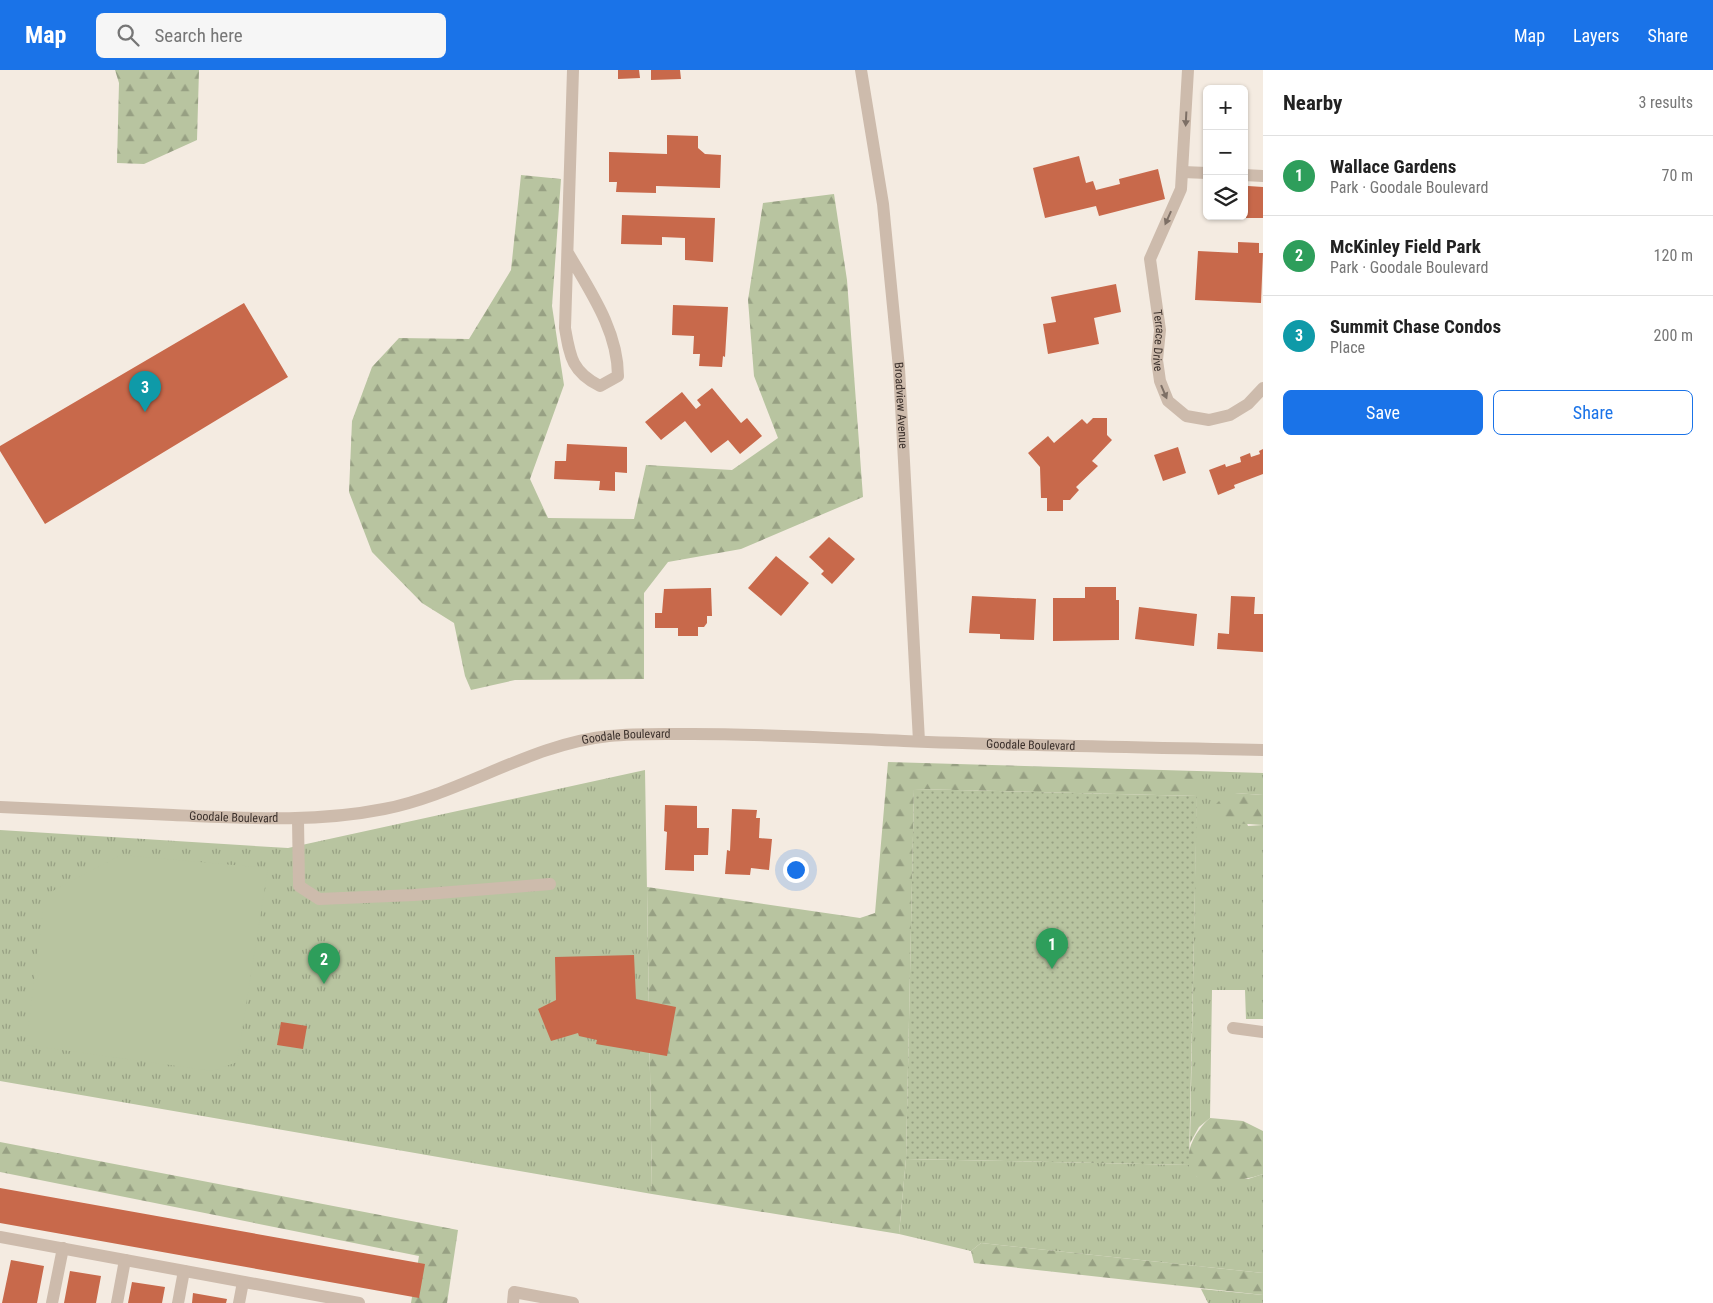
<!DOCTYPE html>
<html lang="en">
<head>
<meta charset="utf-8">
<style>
  :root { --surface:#fff; --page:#f6f6f6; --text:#222; --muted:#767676; --line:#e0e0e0; --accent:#1a73e8 }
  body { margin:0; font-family:"Roboto Condensed",sans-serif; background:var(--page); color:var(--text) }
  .controls { position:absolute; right:15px; top:15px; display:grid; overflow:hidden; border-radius:8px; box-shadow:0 1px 4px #0004 }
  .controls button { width:45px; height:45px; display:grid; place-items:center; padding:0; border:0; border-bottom:1px solid var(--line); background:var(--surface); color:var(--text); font:25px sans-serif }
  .you { position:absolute; left:795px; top:799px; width:18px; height:18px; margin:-12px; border:4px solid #fff; border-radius:50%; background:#1a73e8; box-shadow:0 0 0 8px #1a73e833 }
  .badge { display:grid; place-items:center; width:32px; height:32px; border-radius:50%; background:var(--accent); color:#fff; font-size:16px; font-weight:700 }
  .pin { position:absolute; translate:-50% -41px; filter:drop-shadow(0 1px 2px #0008) }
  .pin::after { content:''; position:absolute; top:26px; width:18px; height:15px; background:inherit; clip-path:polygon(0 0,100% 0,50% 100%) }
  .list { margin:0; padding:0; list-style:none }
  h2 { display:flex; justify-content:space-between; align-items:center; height:65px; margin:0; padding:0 20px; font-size:21px }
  h2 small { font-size:16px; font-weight:400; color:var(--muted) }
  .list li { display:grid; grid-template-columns:32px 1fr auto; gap:15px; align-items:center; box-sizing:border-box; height:80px; padding:0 20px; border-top:1px solid var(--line) }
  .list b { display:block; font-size:19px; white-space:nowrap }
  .list p { margin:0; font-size:16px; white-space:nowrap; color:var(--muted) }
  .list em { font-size:16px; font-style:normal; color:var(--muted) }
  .actions { display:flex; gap:10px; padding:15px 20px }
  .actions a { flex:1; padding:11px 0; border:1px solid var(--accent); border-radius:8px; text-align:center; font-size:18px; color:var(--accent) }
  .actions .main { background:var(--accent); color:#fff }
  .icon { flex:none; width:28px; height:28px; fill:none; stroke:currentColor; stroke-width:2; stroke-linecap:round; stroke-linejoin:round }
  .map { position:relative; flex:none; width:1263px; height:1233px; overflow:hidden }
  header { display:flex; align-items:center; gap:30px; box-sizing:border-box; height:70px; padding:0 25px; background:var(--accent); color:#fff }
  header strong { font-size:24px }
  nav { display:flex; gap:28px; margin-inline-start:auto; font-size:18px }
  .search { width:350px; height:45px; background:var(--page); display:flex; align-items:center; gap:12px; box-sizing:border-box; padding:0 18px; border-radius:8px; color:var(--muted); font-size:19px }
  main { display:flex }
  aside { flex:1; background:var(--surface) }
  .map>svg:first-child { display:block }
  .grass { fill:url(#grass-tufts) }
  .forest { fill:url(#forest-firs) }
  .garden { fill:url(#garden-dots) }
  .pitch { fill:#b8c4a0 }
  .building { fill:#c8694b }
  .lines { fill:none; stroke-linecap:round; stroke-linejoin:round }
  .service { stroke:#cdbbac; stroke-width:12 }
  .minor { stroke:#cdbbac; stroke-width:12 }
  .oneway { fill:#7d6f65 }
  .labels { text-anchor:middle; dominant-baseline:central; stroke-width:4.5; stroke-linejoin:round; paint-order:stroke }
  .street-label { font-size:12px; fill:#3b302b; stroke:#fbf5ee }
</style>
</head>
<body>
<header>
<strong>Map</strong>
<div class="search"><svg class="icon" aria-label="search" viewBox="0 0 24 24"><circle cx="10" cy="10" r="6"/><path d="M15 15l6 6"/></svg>Search here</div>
<nav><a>Map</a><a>Layers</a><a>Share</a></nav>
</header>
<main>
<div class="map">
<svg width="1263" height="1233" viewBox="0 0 1263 1233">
  <defs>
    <pattern id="grass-tufts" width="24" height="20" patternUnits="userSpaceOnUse" patternTransform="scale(1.25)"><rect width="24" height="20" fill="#b8c4a0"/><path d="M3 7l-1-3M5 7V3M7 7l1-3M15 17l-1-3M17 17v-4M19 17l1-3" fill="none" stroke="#97a083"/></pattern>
    <pattern id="forest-firs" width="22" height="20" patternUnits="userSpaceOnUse" patternTransform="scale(1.25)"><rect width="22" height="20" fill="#b8c4a0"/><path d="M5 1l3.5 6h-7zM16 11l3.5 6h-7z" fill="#97a083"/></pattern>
    <pattern id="garden-dots" width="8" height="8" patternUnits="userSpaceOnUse" patternTransform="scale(1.25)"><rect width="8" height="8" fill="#b8c4a0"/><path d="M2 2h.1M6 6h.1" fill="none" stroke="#97a083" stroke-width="1.8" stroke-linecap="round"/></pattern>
  </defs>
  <rect width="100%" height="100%" fill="#f4ebe1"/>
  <!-- grass -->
  <path class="grass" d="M645,700l7,424 -652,-113v-251l288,18z
    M1197,701l66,2v22l-28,-2 13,33 15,-1v194h-17l-1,-29h-33l-2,128 -11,9 -9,16z
    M906,1089l283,6 8,12 51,2 15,-5v99l-282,-30 -10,8 -72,-17z
    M1201,1219l62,6v8h-55z"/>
  <!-- forest -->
  <path class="forest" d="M115,0h84l-2,70 -53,24 -27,-1 2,-80z
    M521,105l40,4 -9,127 12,79 -34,94 18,39 86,1 12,-54 86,5 46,-32 -24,-62 -6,-76 15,-97 71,-9 13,86 16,217 -122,52 -73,13 -24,31v86l-129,1 -44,10 -6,-14 -11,-53 -32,-20 -50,-51 -23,-60 3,-71 20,-54 27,-29 70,1 42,-69z
    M888,692l309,9v25l-283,-7 -8,370 -7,75 -247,-40 -5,-307 213,31 15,-5z
    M1235,723l28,2v30l-45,-3 -4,-5 -1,-10 11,-11z
    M1210,1048l33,3 20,10v43c-14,5 -43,11 -58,7 -31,-10 -13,-48 5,-63z
    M0,1072l458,88 -11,73h-36l8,-47 -419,-84z
    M981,1173l282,30v22l-289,-32 -3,-12z"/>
  <!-- garden -->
  <path class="garden" d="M914,719l283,7 -8,369 -283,-6z"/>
  <!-- pitch -->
  <path class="pitch" d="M121,785l147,13 -31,194 -24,9 -187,-26 19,-150z"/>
  <!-- building -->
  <path class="building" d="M618,0h21l1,8 -22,1z
    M651,0h29l1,9 -30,1z
    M667,65l31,1v12l7,6 16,1 -1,33 -64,-2v7l-40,-1 1,-10h-8v-30l58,2z
    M1079,86l7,27 7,-2 3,9 24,-6 -1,-5 39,-10 7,30 -66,17 -3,-10 -51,12 -12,-50z
    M1248,116l15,1v31h-17z
    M622,145l93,3 -2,44 -28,-2v-22l-23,-1v8l-41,-1z
    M1238,172l21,1v10h4l-2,50 -66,-3 3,-49 40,2z
    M1116,214l5,28 -27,6 5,26 -51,10 -5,-30 13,-2 -5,-25z
    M244,233l44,74 -243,147 -45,-73v-5z
    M673,235l55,2 -3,50 -2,-1 -1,11 -23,-1 1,-12h-7l1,-18 -22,-1z
    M712,318l29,35 6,-5 15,18 -22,18 -12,-14 -17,13 -26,-32 -24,19 -16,-18 37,-30 14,17 5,-4 -4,-5z
    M1093,348h14v17l5,5 -20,21 6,5 -22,21 3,3 -9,10h-7v11h-16v-13h-6l-1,-31 -12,-14 20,-17 6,7 28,-24 5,5z
    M567,374l60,3v26l-12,-1v19l-16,-1 1,-9 -46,-2 1,-18h11z
    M1178,377l8,26 -23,8 -9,-26z
    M1263,379v25l-29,11 1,3 -17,7 -9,-25 16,-6 1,3 15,-5 -1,-5 10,-4 1,4 9,-3 -1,-3z
    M829,467l26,22 -23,25 -11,-10 3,-3 -15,-14z
    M776,486l33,27 -28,33 -33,-28z
    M1085,517h31v13h3v40l-66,1v-43h32z
    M711,518l1,28h-5v7l-3,4h-6v9h-20v-8h-23v-15h7l2,-24z
    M972,526l64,3 -2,41 -34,-1v-5l-31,-1z
    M1231,526l24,1 -1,17h9v38l-46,-3 1,-16 11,1z
    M1139,537l58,7 -3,32 -59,-7z
    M665,735l32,1v22h12l-1,27h-14v16l-29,-1 2,-38 -3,-1z
    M732,739l25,1 -1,8h4l-1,20 13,1 -3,31 -18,-2 -1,7 -25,-1 2,-24 3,1z
    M634,885l2,44 40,8 -9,49 -71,-12 1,-4 -18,-4 -1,-3 -27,8 -13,-32 18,-9 -1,-43z
    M281,952l26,4 -4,23 -26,-4z
    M0,1118l425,76 -6,34 -419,-75z
    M11,1190l33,6 -7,37h-35z
    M70,1201l31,5 -5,27h-32z
    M132,1212l33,5 -3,16h-34z
    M193,1223l34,6 -1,4h-34z"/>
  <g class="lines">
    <!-- service -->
    <g class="service">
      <path id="s1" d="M1188,0l-7,119 -31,70 10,71 -3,30 3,21 8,20 18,15 23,4 21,-5 18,-11 15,-16"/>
      <path d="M1183,102l24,1"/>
      <path d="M1244,105l19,1"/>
      <path d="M568,183c22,38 50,78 50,123l-18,10c-28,-14 -30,-29 -35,-58l8,-258"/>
      <path d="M298,749l1,67 20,13 95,-4 136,-11"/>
      <path d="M1233,958l30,4"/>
      <path d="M0,1167l359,66"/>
      <path d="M52,1233l11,-55"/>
      <path d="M117,1233l8,-43"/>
      <path d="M178,1233l6,-32"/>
      <path d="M239,1233l4,-21"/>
      <path d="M513,1233l1,-11 59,11"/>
    </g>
    <!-- minor -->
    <g class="minor">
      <path id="s2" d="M861,0l22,134 16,164 20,373"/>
      <path id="s3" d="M0,737c58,3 115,5 173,8 71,3 141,8 211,-6 77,-15 146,-65 225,-73 28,-3 56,-2 83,-2 71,0 141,4 212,7 120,5 239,6 359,9"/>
    </g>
  </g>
  <!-- one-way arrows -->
  <defs><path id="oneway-solid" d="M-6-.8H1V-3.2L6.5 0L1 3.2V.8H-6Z" transform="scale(1.25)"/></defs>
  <g class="oneway">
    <use href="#oneway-solid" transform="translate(1186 49) rotate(93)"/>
    <use href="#oneway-solid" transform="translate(1168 148) rotate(114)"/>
    <use href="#oneway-solid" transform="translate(1164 322) rotate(67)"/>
  </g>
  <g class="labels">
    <!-- street labels -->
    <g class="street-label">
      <text stroke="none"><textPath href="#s1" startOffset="278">Terrace Drive</textPath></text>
      <text stroke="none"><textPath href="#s2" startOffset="338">Broadview Avenue</textPath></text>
      <text stroke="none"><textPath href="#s3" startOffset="639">Goodale Boulevard</textPath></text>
      <text stroke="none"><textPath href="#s3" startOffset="1044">Goodale Boulevard</textPath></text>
      <text stroke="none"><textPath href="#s3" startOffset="234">Goodale Boulevard</textPath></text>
    </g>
  </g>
</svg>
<div class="controls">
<button>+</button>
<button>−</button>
<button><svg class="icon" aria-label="layers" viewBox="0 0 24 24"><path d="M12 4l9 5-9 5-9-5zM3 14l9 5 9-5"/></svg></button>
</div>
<div class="you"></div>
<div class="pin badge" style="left:1052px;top:899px;background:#2e9e5b">1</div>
<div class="pin badge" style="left:324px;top:914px;background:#2e9e5b">2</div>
<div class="pin badge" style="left:145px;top:342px;background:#0f9aa8">3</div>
</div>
<aside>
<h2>Nearby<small>3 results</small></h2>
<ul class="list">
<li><span class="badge" style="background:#2e9e5b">1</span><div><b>Wallace Gardens</b><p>Park · Goodale Boulevard</p></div><em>70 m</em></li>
<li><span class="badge" style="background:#2e9e5b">2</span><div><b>McKinley Field Park</b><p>Park · Goodale Boulevard</p></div><em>120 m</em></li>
<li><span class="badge" style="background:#0f9aa8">3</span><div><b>Summit Chase Condos</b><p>Place</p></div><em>200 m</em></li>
</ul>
<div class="actions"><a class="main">Save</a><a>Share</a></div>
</aside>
</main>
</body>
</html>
